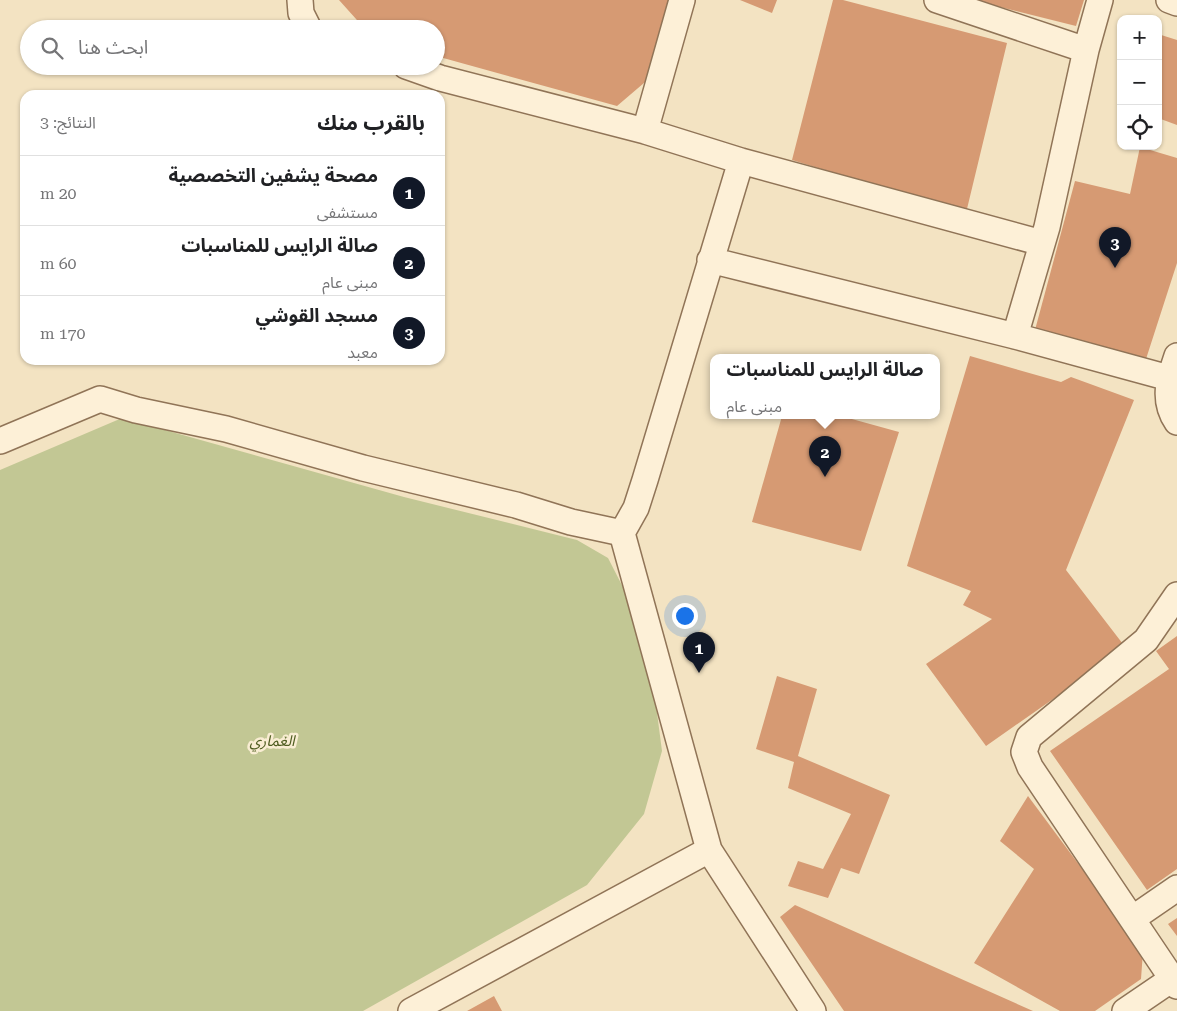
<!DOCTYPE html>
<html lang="ar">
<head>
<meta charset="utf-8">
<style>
  :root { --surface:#fff; --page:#f6f6f6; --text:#202124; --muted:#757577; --line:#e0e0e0; --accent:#111827 }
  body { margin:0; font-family:"Roboto Serif","Noto Sans Arabic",serif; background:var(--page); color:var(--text); direction:rtl }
  .controls { position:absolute; right:15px; top:15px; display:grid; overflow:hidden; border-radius:10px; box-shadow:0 1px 4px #0004 }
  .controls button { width:45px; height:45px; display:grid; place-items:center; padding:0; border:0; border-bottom:1px solid var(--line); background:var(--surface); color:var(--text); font:25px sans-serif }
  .you { position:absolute; left:684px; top:615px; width:18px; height:18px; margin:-12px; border:4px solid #fff; border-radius:50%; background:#1a73e8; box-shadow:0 0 0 8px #1a73e833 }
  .badge { display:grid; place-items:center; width:32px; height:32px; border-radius:50%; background:var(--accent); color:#fff; font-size:16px; font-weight:700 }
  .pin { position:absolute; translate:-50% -41px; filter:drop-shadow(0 1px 2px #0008) }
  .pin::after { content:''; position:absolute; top:26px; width:18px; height:15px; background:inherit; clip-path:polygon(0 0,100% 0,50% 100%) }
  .popup { position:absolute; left:710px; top:354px; width:230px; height:65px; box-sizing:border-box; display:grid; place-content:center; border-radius:10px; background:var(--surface); filter:drop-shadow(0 1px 4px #0005); font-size:16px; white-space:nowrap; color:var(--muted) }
  .popup b { font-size:19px; color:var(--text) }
  .popup::after { content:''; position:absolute; left:50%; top:100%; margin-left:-10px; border:10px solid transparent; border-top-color:var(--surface) }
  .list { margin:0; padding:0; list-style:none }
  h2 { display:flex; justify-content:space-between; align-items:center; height:65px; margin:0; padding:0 20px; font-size:21px }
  h2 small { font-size:16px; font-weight:400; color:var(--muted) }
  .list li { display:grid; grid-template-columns:32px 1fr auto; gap:15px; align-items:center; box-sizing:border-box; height:70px; padding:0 20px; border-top:1px solid var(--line) }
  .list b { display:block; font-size:19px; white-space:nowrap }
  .list p { margin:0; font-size:16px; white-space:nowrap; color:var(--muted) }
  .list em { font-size:16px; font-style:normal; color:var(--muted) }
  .icon { flex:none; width:28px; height:28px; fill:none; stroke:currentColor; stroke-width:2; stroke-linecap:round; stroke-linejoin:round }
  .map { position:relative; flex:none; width:1177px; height:1011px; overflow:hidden; direction:ltr }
  .search { position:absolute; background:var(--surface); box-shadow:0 1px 4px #0004; left:20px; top:20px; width:425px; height:55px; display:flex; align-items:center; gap:12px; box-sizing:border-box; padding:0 18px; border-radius:28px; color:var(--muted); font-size:19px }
  .panel { position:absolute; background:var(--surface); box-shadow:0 1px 4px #0004; left:20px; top:90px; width:425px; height:275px; border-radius:15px; direction:rtl }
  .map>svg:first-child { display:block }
  .cemetery { fill:#c2c794 }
  .building { fill:#d69a73 }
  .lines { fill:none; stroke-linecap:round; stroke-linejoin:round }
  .minor-casing { stroke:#907457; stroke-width:28 }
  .minor { stroke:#fdf0d7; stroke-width:25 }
  .labels { text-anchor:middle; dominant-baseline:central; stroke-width:5; stroke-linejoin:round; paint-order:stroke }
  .park-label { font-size:15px; font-style:italic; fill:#4f5d21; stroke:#f9edd3 }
</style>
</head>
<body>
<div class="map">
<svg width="1177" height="1011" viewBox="0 0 1177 1011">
  <rect width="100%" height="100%" fill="#f3e3c2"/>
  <!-- cemetery -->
  <path class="cemetery" d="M122,418l282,79 173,43 31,18 19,37 25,80 10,76 -18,63 -57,71 -224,126h-363v-541z"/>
  <!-- building -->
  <path class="building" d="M339,0h331l-19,77 -34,29 -181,-50v-27h-71z
    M740,0h37l-5,13z
    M833,0h10l164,43 -41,170 -174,-53z
    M972,0h112l-8,26z
    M1158,34l19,6v85l-19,-7z
    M1140,147l37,11v105l-31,96 -111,-29 40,-149 55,13z
    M970,356l91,26 10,-5 63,23 -68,170 60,78 -140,98 -60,-82 66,-45 -29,-14 8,-14 -64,-25z
    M782,416h59l58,16 -38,119 -109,-29z
    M1177,636v233l-30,21 -97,-139 119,-82 -13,-18z
    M777,676l40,13 -19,67 92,39 -31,79 -18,-6 -13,30 -40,-12 10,-25 25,8 28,-55 -63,-26 6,-26 -38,-13z
    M1028,796l115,155 -2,28 -46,32h-35l-86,-48 60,-94 -34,-28z
    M795,905l238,106h-189l-64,-94z
    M1177,918v18l-9,-12z
    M494,996l8,15h-35z"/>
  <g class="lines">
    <!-- minor casing -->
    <g class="minor-casing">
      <path id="minor" d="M300,0l1,13 8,16
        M937,0l149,50
        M1169,0l8,3
        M406,66l34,12 205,53 96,30 301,82
        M645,131l37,-131
        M741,161l-96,319 -9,28 -14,25 87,317 104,161
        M710,260l305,76 154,42
        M1015,336l32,-109 39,-177 14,-50
        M1177,356c-8,23 -15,44 0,66
        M0,441l100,-42 36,11 90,19 137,39 153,37 55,17 51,11
        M1177,595l-31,45 -117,97 -5,15 6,15 147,219
        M1132,919l45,-31
        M411,1011l298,-161
        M1125,1011l47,-32"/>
    </g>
    <!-- minor -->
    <use href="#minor" class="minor"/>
  </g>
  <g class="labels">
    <!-- park labels -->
    <g class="park-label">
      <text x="272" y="741">الغماري</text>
    </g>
  </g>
</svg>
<div class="controls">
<button>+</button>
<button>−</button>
<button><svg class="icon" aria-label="locate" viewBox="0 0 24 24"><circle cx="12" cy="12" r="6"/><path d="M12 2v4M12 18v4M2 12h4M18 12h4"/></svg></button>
</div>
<div class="you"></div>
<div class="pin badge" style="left:699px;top:673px">1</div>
<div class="pin badge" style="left:825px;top:477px">2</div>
<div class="popup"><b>صالة الرايس للمناسبات</b>مبنى عام</div>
<div class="pin badge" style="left:1115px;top:268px">3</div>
<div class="search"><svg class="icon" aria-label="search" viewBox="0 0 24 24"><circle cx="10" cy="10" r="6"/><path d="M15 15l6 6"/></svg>ابحث هنا</div>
<section class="panel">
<h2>بالقرب منك<small>النتائج: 3</small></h2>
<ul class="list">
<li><span class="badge">1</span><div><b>مصحة يشفين التخصصية</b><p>مستشفى</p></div><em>20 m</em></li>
<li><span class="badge">2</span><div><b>صالة الرايس للمناسبات</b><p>مبنى عام</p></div><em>60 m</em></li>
<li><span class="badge">3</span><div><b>مسجد القوشي</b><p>معبد</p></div><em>170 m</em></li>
</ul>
</section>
</div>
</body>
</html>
